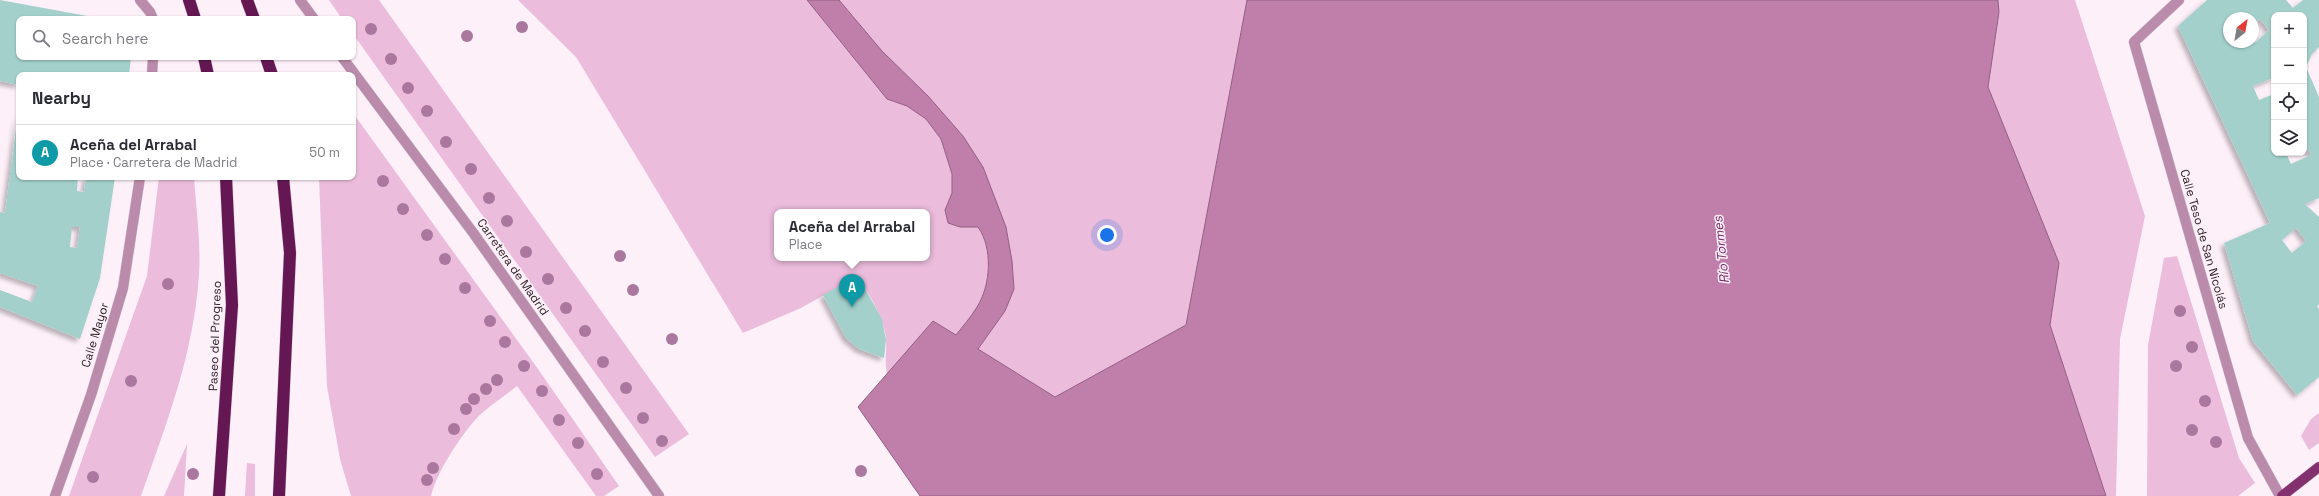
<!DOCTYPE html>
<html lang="en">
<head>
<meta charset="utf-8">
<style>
  :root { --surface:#fff; --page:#f7f7f7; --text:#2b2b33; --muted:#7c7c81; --line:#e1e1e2; --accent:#0b8043 }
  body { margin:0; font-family:"Space Grotesk",sans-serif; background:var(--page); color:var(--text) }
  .controls { position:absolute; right:12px; top:12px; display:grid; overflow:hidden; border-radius:8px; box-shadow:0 1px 3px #0004 }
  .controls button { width:36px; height:36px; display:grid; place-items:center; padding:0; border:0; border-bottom:1px solid var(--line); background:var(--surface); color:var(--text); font:20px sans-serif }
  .compass { position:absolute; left:2223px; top:12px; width:36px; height:36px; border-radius:50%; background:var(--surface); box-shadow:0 1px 3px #0004; rotate:31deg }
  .you { position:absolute; left:1107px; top:235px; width:14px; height:14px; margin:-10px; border:3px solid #fff; border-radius:50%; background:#1a73e8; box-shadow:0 0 0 6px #1a73e833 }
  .badge { display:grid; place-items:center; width:26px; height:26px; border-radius:50%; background:var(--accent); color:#fff; font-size:13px; font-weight:700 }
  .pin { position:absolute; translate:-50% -33px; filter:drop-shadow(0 1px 2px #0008) }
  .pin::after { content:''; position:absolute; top:21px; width:14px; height:12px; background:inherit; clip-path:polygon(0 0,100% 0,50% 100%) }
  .popup { position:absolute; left:774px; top:209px; width:156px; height:52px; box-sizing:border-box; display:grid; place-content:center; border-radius:8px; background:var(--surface); filter:drop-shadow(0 1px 3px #0005); font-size:13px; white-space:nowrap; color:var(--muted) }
  .popup b { font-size:15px; color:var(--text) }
  .popup::after { content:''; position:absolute; left:50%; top:100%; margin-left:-8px; border:8px solid transparent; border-top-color:var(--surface) }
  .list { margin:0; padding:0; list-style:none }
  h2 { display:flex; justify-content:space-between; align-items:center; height:52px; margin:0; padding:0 16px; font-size:17px }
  h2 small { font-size:13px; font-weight:400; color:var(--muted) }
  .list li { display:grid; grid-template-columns:26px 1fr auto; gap:12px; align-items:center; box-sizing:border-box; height:56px; padding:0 16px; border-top:1px solid var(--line) }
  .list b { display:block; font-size:15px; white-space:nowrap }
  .list p { margin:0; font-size:13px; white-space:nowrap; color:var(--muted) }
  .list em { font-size:13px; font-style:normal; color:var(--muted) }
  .icon { flex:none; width:22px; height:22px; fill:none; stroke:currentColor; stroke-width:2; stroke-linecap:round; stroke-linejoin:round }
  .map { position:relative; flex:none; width:2319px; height:496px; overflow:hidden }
  .search { position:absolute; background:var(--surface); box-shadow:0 1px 3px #0004; left:16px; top:16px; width:340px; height:44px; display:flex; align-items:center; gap:10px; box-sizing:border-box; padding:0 14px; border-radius:8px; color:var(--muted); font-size:15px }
  .panel { position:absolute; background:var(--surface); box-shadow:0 1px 3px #0004; left:16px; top:72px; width:340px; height:108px; border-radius:8px }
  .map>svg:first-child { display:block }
  .green { fill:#ebbcdb; fill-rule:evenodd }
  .water { fill:#c07eab; stroke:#926082 }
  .building { fill:#a3d0cb; fill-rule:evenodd; filter:url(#shadow) }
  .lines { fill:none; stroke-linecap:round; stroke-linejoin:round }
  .minor-casing { stroke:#d7cad2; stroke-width:11 }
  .major-casing { stroke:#d7cad2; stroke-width:11 }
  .highway-casing { stroke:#d7cad2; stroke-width:13 }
  .minor { stroke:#bb8bab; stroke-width:10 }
  .major { stroke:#83306e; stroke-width:10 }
  .highway { stroke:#641752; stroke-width:12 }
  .tree { fill:#aa789e }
  .labels { text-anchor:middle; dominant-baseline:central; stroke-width:3; stroke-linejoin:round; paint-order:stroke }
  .street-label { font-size:12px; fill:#271b23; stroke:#fef0f9 }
  .water-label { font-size:13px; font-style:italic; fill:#762863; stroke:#fef0f9 }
</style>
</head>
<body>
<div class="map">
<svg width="2319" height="496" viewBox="0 0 2319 496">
  <defs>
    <filter id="shadow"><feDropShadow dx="-3.5" dy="3.5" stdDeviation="2" flood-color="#0004"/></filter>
  </defs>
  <rect width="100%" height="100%" fill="#fef0f9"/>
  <!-- green -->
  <path class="green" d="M329,0h50l310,434 -34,23 -302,-423v-15h-11z
    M518,0h289l80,99 20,7 19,13 15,20 11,35v19l-7,17 15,17h18c15,21 13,58 -1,80 -6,10 -14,19 -21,28l-23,-14 -46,53c-3,-16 0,-20 -1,-34 -1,-23 -17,-44 -28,-64l-57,32 -58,25 -167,-276zM777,212h150v46h-150z
    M839,0h408l-61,325 -131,72 -77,-48 27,-38 -22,-144 -20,-31 -35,-40 -46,-45z
    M1998,0h77l70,216 -25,123 -4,157h-10l-56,-171 9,-62 -71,-176 11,-75z
    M353,113l185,256 81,117 -15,10h-8l-79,-110c-13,11 -30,21 -41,33 -17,19 -39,53 -45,77h-80l-11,-37 -13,-73 -8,-209h34z
    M159,177h35c2,32 7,65 5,97 -5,79 -32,148 -58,222h-72l78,-220z
    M2177,256l62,202 16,25 -17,13h-91l1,-151 16,-87z
    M2319,413v30l-10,7 -8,-14 10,-17z
    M187,444l-3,52h-20z
    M247,463l8,1v32h-10z"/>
  <!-- water -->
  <path class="water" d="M807,0h32l43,51 46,45 35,40 20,31 23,60 6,34 2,28 -9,22 -27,38 77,48 131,-72 61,-325h751l1,12 -11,75 71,176 -9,62 56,171h-1186l-62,-89 75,-86 23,14c7,-9 15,-18 21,-28 14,-22 16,-59 1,-80h-18l-12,-4 -3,-13 7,-17v-19l-11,-35 -15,-20 -19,-13 -20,-7z"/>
  <!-- building -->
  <path class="building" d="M0,0l98,18 -79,1v38h112l-2,18h-110v10l-19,-4z
    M2207,0h79l7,8 10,-8h16v47l-7,7 -6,13 13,30v101l-14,6 14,13v88l-2,1 2,3v68l-22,18 -44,-54 -29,-98 46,-20 -92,-197zM2274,15h30v128l7,12 -20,9 -5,-11h-12v-59l-15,6 -6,-14 20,-8 1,2zM2229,18h24v7l7,-6 9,11 -14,13 -2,-3 -24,2zM2296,228l10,13 -14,12 -10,-13z
    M18,113l1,64h59l-1,14 7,1 2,-15h29l-15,101 -20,61 -80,-32v-17l32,12 6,-16 -38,-13v-61l5,1zM72,227h8l-3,21 -7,-1z
    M858,276l24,43 4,21 -2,18 -25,-9 -13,-11 -23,-43z"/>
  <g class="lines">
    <!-- minor casing -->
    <g class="minor-casing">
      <path id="minor" d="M140,0l10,12 3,7
        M300,0l14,19
        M2179,0l-45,42 114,396 32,58
        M342,57l132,177 185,262
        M152,75l1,-18
        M55,496l36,-101 32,-107 17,-111"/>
    </g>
    <!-- major casing -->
    <g class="major-casing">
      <path id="major" d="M2282,496l37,-29"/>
    </g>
    <!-- highway casing -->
    <g class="highway-casing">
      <path id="highway" d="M189,0l6,19
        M247,0l7,19
        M204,57l4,18
        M266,57l6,18
        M219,496l13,-191 -6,-128
        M279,496l11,-243 -7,-76"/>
    </g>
    <!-- minor -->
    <use href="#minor" class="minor"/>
    <!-- major -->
    <use href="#major" class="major"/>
    <!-- highway -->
    <use href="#highway" class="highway"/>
  </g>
  <!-- trees -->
  <g class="tree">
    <circle cx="522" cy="27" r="6"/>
    <circle cx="371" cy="29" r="6"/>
    <circle cx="467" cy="36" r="6"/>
    <circle cx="391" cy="59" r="6"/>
    <circle cx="408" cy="88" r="6"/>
    <circle cx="427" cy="111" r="6"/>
    <circle cx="446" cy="142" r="6"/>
    <circle cx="471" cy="169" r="6"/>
    <circle cx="383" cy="181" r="6"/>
    <circle cx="489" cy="198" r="6"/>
    <circle cx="403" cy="209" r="6"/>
    <circle cx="507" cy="221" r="6"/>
    <circle cx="427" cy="235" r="6"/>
    <circle cx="526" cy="252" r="6"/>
    <circle cx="620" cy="256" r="6"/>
    <circle cx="445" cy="259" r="6"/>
    <circle cx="548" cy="279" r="6"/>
    <circle cx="168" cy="284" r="6"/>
    <circle cx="465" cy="288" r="6"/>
    <circle cx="633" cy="290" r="6"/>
    <circle cx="566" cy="308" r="6"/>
    <circle cx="2180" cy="311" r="6"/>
    <circle cx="490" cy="321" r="6"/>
    <circle cx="585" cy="331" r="6"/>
    <circle cx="672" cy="339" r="6"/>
    <circle cx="505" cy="342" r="6"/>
    <circle cx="2192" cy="347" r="6"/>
    <circle cx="603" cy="362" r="6"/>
    <circle cx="524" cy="366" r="6"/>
    <circle cx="2176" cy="366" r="6"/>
    <circle cx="497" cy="380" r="6"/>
    <circle cx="131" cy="381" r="6"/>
    <circle cx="626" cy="388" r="6"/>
    <circle cx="486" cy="389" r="6"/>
    <circle cx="542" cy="391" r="6"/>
    <circle cx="474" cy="399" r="6"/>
    <circle cx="2205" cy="401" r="6"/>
    <circle cx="466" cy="409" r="6"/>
    <circle cx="643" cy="418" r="6"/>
    <circle cx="559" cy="420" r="6"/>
    <circle cx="454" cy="429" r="6"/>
    <circle cx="2192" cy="430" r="6"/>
    <circle cx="662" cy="441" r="6"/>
    <circle cx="2216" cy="442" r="6"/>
    <circle cx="578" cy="443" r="6"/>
    <circle cx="433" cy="468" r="6"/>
    <circle cx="861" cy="471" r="6"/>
    <circle cx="193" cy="474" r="6"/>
    <circle cx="597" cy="474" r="6"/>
    <circle cx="93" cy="477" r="6"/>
    <circle cx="427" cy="480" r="6"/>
  </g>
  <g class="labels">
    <!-- street labels -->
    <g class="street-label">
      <text transform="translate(2204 239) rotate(74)">Calle Teso de San Nicolás</text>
      <text transform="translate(513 267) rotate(55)">Carretera de Madrid</text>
      <text transform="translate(95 335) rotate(-73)">Calle Mayor</text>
      <text transform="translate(215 336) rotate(-88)">Paseo del Progreso</text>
    </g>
    <!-- water labels -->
    <g class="water-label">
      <text transform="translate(1721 250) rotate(-96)">Río Tormes</text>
    </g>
  </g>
</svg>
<div class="controls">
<button>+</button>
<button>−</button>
<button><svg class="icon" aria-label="locate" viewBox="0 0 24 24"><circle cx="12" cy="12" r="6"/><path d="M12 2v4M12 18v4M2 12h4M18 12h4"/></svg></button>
<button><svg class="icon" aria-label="layers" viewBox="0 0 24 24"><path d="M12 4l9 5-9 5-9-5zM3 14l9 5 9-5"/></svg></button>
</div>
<svg class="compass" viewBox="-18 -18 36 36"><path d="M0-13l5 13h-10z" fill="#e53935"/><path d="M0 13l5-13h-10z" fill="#7c7c81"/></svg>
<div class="you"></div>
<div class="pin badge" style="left:852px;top:307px;background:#0f9aa8">A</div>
<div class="popup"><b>Aceña del Arrabal</b>Place</div>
<div class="search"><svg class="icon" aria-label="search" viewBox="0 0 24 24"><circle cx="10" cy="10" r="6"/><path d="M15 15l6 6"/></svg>Search here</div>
<section class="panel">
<h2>Nearby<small></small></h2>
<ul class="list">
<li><span class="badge" style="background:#0f9aa8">A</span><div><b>Aceña del Arrabal</b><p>Place · Carretera de Madrid</p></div><em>50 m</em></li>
</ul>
</section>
</div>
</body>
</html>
